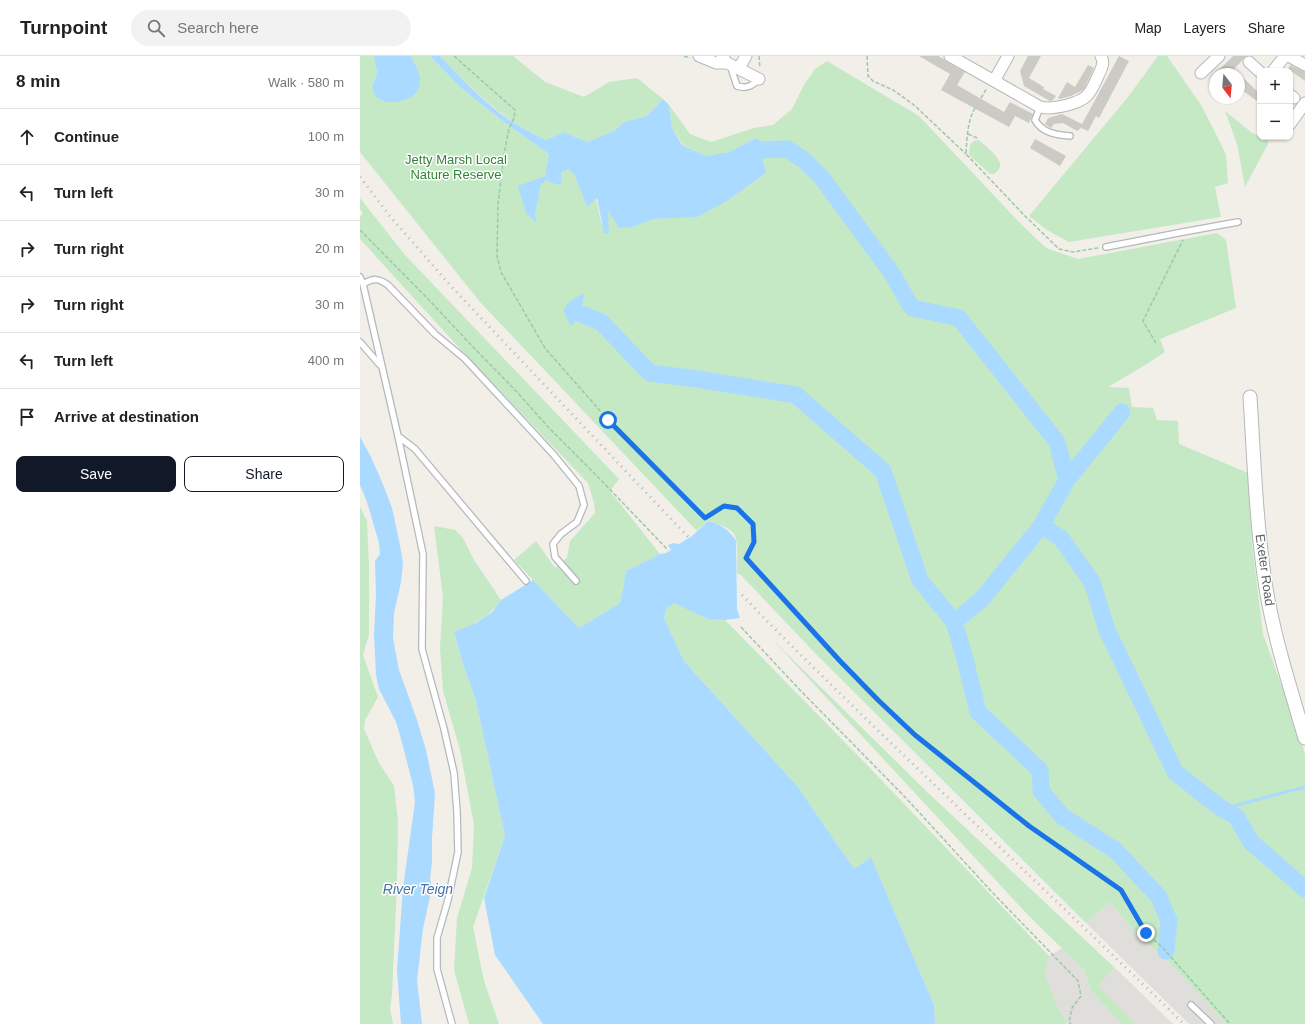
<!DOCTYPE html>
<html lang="en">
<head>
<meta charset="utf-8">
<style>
  :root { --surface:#fff; --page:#f2f2f2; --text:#222; --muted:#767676; --line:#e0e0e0; --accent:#111827 }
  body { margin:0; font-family:Helvetica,sans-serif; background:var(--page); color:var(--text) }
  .controls { position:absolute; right:12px; top:12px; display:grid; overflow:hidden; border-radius:8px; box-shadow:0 1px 3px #0004 }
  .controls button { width:36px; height:36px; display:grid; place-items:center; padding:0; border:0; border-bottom:1px solid var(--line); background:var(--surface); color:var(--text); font:20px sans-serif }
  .compass { position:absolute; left:849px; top:12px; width:36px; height:36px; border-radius:50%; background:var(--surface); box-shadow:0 1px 3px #0004; rotate:164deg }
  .stop { position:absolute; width:12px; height:12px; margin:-9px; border:3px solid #1a73e8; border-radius:50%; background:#fff }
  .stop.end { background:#1a73e8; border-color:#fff; box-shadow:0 1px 4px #0008 }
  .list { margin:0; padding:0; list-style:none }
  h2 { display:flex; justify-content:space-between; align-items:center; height:52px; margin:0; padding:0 16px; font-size:17px }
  h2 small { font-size:13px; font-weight:400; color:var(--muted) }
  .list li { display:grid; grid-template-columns:26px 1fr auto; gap:12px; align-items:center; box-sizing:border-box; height:56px; padding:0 16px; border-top:1px solid var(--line) }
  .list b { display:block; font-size:15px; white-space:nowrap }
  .list em { font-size:13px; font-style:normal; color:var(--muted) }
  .actions { display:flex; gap:8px; padding:12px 16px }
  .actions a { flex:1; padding:9px 0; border:1px solid var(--accent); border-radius:8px; text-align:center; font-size:14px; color:var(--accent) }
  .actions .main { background:var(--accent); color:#fff }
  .icon { flex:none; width:22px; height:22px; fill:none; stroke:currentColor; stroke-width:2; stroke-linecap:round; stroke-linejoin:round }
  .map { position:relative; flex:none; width:945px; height:968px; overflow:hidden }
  header { display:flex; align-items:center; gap:24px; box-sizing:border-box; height:56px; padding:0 20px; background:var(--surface); border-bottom:1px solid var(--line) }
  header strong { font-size:19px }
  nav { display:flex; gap:22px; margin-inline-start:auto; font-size:14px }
  .search { width:280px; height:36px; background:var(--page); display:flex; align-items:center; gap:10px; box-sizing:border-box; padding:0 14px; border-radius:22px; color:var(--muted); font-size:15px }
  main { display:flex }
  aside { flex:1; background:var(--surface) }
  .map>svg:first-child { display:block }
  .industrial { fill:#e0deda }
  .green { fill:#c5e8c5 }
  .water { fill:#aadaff }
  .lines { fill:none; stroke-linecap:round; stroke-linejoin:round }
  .stream { stroke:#aadaff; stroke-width:3 }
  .river { stroke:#aadaff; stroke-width:17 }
  .building { fill:#cccac5 }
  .service-casing { stroke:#b5b8bc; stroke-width:8 }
  .minor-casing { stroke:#b5b8bc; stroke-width:13 }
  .tertiary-casing { stroke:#b5b8bc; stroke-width:15 }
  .path { stroke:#9cc7a9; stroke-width:1.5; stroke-dasharray:4 2; stroke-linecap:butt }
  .service { stroke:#fff; stroke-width:5.5 }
  .minor { stroke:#fff; stroke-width:11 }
  .tertiary { stroke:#fff; stroke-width:13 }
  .rail { stroke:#b6b7b8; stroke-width:3; stroke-dasharray:1 5; stroke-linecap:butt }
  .route { stroke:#1a73e8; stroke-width:5 }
  .labels { text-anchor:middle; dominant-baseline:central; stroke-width:3; stroke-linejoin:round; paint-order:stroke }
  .park-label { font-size:13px; fill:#348238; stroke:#fff }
  .street-label { font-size:13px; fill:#5f6368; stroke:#fff }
  .water-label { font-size:14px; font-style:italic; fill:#4174aa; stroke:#fff }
</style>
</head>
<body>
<header>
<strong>Turnpoint</strong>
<div class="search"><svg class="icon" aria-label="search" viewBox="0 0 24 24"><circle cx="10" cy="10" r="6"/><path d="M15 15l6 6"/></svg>Search here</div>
<nav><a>Map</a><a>Layers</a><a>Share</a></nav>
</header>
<main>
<aside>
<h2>8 min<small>Walk · 580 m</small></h2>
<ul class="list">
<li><svg class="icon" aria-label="ahead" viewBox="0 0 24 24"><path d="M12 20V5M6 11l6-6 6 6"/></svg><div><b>Continue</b></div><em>100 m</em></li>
<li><svg class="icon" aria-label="left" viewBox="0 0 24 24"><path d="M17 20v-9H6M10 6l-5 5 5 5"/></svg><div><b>Turn left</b></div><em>30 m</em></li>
<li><svg class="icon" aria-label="right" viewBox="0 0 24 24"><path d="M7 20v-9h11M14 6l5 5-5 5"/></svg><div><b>Turn right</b></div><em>20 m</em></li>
<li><svg class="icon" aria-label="right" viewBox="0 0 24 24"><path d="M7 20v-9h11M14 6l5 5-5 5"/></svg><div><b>Turn right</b></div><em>30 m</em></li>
<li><svg class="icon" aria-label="left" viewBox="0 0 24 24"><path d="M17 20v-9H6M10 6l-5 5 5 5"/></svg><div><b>Turn left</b></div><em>400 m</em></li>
<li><svg class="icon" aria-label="arrive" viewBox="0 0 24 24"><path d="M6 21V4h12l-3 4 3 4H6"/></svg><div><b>Arrive at destination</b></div></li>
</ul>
<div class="actions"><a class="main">Save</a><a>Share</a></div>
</aside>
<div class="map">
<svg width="945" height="968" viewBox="0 0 945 968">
  <rect width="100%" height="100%" fill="#f1efe8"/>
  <!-- industrial -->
  <path class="industrial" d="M750,846l28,34 28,23 61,65h-38l-103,-101z
    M702,892l22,22 7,21 31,33h-55l-9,-17 -13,-33 4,-18z
    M754,911l59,57h-37l-39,-38z"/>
  <!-- green -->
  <path class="green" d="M0,0h14l3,17 -5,14 47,-13 -8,-18h19l31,32 40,32 48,34 -4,22 -26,10 17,37 -1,-8 6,-30 4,-5 17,3 -1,-12 7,-2 6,5 13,33 9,-9 5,24 7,9 -1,-20 26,16 20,-8 19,-1 55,-17 39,-28 -4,-17v-13l-6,-5 -27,14 -23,4 -23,-11 -11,-17 -3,-23 21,29 21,8 43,-14 19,-3 19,-16 12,-24 11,-16 12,-8 92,55 101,107 26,25 32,11 139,-26 9,7 10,68 -76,31 5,13 -23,15 -34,20 21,1 3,19 21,1 4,12 21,1 1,23 69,29 4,72 11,89 39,108 3,13v269h-78l-61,-65 -28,-23 -28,-34 -24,21 -273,-272 -71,-75 -5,-3c0,-10 2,-31 -3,-39 -5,-7 -18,-11 -26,-13l-11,9h-1l-216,-228 -120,-150z
    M80,0h73l32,26 39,15 25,-15 28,-4 26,21 -16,17 -23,6 -10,9 -27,11 -23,-10 -18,8c-9,-5 -19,-9 -27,-14 -30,-20 -55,-45 -79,-70z
    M798,0h9l34,49 16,31 9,19 2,28 -13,4 6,30 -152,25 -22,-12 -18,-14 99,-119z
    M865,55l26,21 18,10 -24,45 -8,-43z
    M618,84c5,3 21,17 22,23 1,5 -3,9 -6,11h-4l-21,-19 1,-11 4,-3z
    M0,142l45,57 214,224 -9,12 50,63 -34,17 -3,18 -3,14 -41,25 -65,-68 22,-19 19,27 12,-10 3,-17 25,-28 -1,-10 -6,-20 -126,-132 -102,-112v-22l3,-4 -3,-4z
    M0,451l7,14 2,46v67l-6,21 15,42 -13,23 -1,9 15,34 15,23 4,35 -1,63 -5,110 -2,15 3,15h-33z
    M74,470l21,4 8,8 11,22 27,40c-15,19 -25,23 -47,33l8,28 14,40 29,135 -32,91 11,54 15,43h-30l-15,-54 3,-52 15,-50 2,-43 -14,-75 -17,-59 -3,-43 3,-51z
    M314,546l34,17 17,1 143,146 181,190 -4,18 13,33 9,17h-132l-1,-19 -63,-148 -17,12 -56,-82 -114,-126 -20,-43 3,-10z
    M412,583l151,149 191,179 -16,19 38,38h-14l-31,-33 -7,-21 -55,-54z"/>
  <!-- water -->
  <path class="water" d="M14,0h37c3,7 9,16 9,24 0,17 -17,23 -32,22 -4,0 -8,-3 -12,-5l-4,-10 5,-14z
    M70,0h10c23,24 52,55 81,71 8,5 17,9 25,13l18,-8 23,10 27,-11 10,-9 23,-6 16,-17 6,6 3,23 10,17 24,11 23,-4 27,-14 7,5 -1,13 4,17 -39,28 -30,16 -44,2 -20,8 -14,1 -11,-17 1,23 -5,-1 -7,-35 -10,9 -13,-33 -6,-5 -7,3 1,11 -4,2 -12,-5 -5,5 -6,30 2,9 -11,-11 -8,-27 27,-10 4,-22 -48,-34 -40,-32z
    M224,237l-3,21 -10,12 -8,-16 6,-8z
    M0,381l11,20 11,25 10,26 8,37 3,19 -2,18 -7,31 -1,24 2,12 4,21 17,47 10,33 9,43 -3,45v23l-2,18 2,8 -9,42 -6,51 5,44h-21l-4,-54 6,-82 12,-86 -2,-17 -12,-46 -5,-17 -17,-33 -3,-14 -2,-40 2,-41 -1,-33 5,-7 -1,-11 -12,-41 -7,-17z
    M348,465c12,3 22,9 28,20l1,68 3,9 -15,2 -17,-1 -34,-16 -7,5 -3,10 20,43 114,126 56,82 17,-12 63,148 1,19h-392l-48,-69 -11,-57 21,-62 -29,-135 -14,-40 -8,-29 22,-9 16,-11 9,-12 32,-20 46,48 41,-25 3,-14 3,-18 34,-17 6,-1 5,-3 -3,-5 5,-2 6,1 13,-8z"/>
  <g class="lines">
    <!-- stream -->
    <path class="stream" d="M862,753l83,-22"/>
    <!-- river -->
    <path class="river" d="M402,94l25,-1 17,11 18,18 69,94 21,36 47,10 98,124 10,38 -26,46
      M221,258l20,8 49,51 47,6 99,16 87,76 37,109 34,42 10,33 14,57 62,58 1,21 21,25 54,35 43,46 10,24 -3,30
      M707,424l55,-68
      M594,566l28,-23 59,-73 20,12 31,44 15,48 68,142 47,37 14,7 15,26 54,47"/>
  </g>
  <!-- building -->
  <path class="building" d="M559,0h19l6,3 3,3 18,10 -8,13 47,27 6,-10 23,12 -4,9 -14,-7 -6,11 -68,-37 9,-16z
    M668,0h13l-12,22 15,9 -1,2 13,7 -3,4 -3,1 -26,-15 -4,-15z
    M759,0l10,5 -30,57 -3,-2 -8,15 -7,-3 -4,3 -14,-8 -9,1 -3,4 -6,-4 3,-6 14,-4 20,10z
    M873,0h13l-12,13 26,25v9l-17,-12 -4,4v-21h-15l-5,-4z
    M728,9l6,3 -10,21 -3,2 -10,5 -11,3 -2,-1 9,-16 8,5z
    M930,9l15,7v9l-17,-12z
    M675,83l31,17 -6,10 -30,-18z"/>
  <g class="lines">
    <!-- service casing -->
    <g class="service-casing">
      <path id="service" d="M374,10l-2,5 5,15c10,3 15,0 22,-7
        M680,51l-5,13c7,13 22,15 35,16
        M746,191l77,-15 55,-10
        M0,221l3,7 35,152 25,118 -1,95 22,80 10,44 3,39 1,40 -10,48 -11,38v31l15,55
        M3,228c11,-6 15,-6 25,1l47,49 30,25 88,95 26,32 5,19 -7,17 -16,12 -8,10 2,13 21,24
        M0,286l20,23
        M38,380l17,13 111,132
        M831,949l20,19"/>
    </g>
    <!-- minor casing -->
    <g class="minor-casing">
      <path id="minor" d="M339,0l17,7h11
        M362,0l5,7 32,16
        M590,0l90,51c12,3 42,-3 49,-14 4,-5 6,-11 9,-17 3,-7 7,-12 3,-20
        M929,0l16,9
        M889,6l11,10
        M379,12l7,-12
        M913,15l12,-15
        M841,17l18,-17
        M634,25l14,-25
        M930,39l4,3
        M930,68l15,-21"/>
    </g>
    <!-- tertiary casing -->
    <g class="tertiary-casing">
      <path id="tertiary" d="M890,341c4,62 6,124 15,185 8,53 25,105 40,156"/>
    </g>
    <!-- path -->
    <path class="path" d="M94,0l61,54 -1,8 -5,11 -5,25 -6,50 -1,52 4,16 44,76 63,72 97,98 19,-12 13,3 16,15 1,17 -8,18 94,102 38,39 37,35 114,91 92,64 25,43 16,14 68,77
      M324,0l6,2
      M399,0l1,12
      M507,0l1,20 5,5 20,9 21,15 52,49
      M621,42l6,-10
      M615,52c-8,14 -8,31 -9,46l59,62 34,33 14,3 25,-4
      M608,78l9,4 1,2
      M0,174l72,73 40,43 45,46 33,37 48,48 70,73
      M796,287l-13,-22 40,-81
      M381,571l58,62 107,109 85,93 87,90 3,15 -9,12 -3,14 2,2"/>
    <!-- service -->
    <use href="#service" class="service"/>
    <!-- minor -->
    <use href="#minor" class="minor"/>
    <!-- tertiary -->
    <use href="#tertiary" class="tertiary"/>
    <!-- rail -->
    <path class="rail" d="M0,121l29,38 60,69 239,253
      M382,539c38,40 77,78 116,116 108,105 218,208 326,313"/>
  </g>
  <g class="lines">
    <!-- route -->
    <path class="route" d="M248,364l97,98 19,-12 13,2 16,16 1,18 -8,16 94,103 38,39 37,35 114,91 92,64 25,43"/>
  </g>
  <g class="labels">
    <!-- park labels -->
    <g class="park-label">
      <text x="96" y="103">Jetty Marsh Local<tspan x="96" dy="15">Nature Reserve</tspan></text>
    </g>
    <!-- street labels -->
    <g class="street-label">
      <text transform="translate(905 514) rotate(82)">Exeter Road</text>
    </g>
    <!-- water labels -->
    <g class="water-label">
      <text x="58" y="833">River Teign</text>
    </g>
  </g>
</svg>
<div class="controls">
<button>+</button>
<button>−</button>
</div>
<svg class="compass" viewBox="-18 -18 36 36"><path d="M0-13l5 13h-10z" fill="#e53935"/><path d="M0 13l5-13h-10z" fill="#767676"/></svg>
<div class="stop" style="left:248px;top:364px"></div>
<div class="stop end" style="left:786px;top:877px"></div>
</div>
</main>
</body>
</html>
